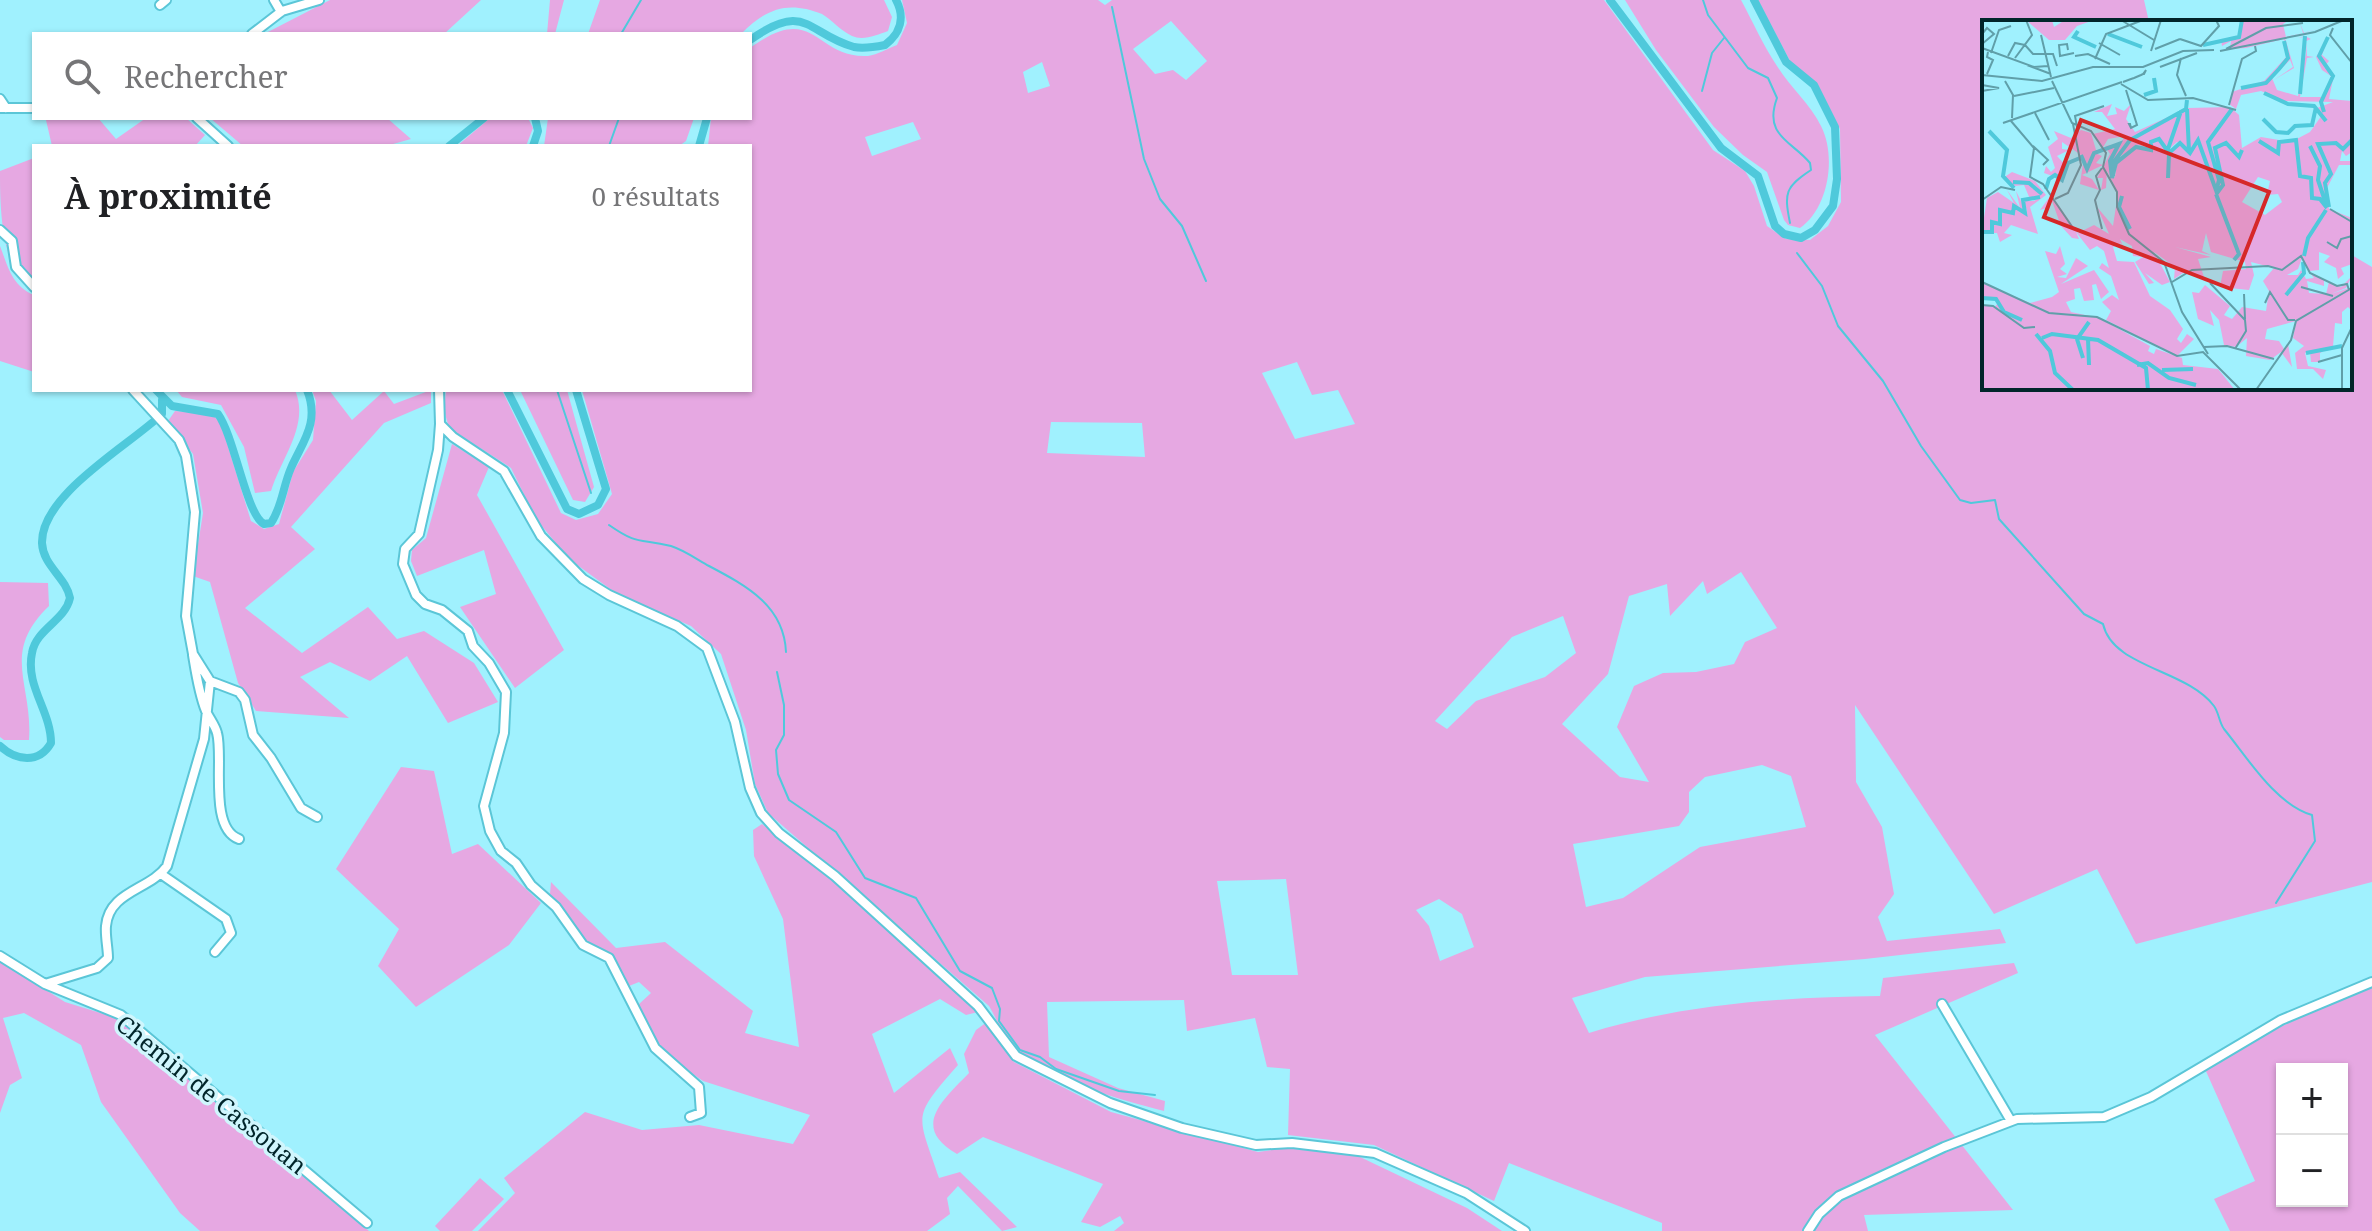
<!DOCTYPE html>
<html lang="fr">
<head>
<meta charset="utf-8">
<style>
  :root { --surface:#fff; --page:#f2f2f2; --text:#202124; --muted:#757577; --line:#e0e0e0 }
  body { margin:0; font-family:"Noto Serif",serif; background:var(--page); color:var(--text) }
  .controls { position:absolute; right:24px; bottom:24px; display:grid; overflow:hidden; border-radius:0px; box-shadow:0 2px 6px #0004 }
  .controls button { width:72px; height:72px; display:grid; place-items:center; padding:0; border:0; border-bottom:2px solid var(--line); background:var(--surface); color:var(--text); font:40px sans-serif }
  .list { margin:0; padding:0; list-style:none }
  h2 { display:flex; justify-content:space-between; align-items:center; height:104px; margin:0; padding:0 32px; font-size:34px }
  h2 small { font-size:26px; font-weight:400; color:var(--muted) }
  .icon { flex:none; width:44px; height:44px; fill:none; stroke:currentColor; stroke-width:2; stroke-linecap:round; stroke-linejoin:round }
  .map { position:relative; flex:none; width:2372px; height:1231px; overflow:hidden }
  .search { position:absolute; background:var(--surface); box-shadow:0 2px 6px #0004; left:32px; top:32px; width:720px; height:88px; display:flex; align-items:center; gap:20px; box-sizing:border-box; padding:0 28px; border-radius:0px; color:var(--muted); font-size:30px }
  .panel { position:absolute; background:var(--surface); box-shadow:0 2px 6px #0004; left:32px; top:144px; width:720px; height:248px; border-radius:0px }
  .map>svg:first-child { display:block }
  .green { fill:#e6a8e2; fill-rule:evenodd }
  .lines { fill:none; stroke-linecap:round; stroke-linejoin:round }
  .stream { stroke:#4fc9db; stroke-width:2 }
  .canal { stroke:#4fc9db; stroke-width:8 }
  .minor-casing { stroke:#5bc6d7; stroke-width:12 }
  .minor { stroke:#fff; stroke-width:8 }
  .labels { text-anchor:middle; dominant-baseline:central; stroke-width:7; stroke-linejoin:round; paint-order:stroke }
  .street-label { font-size:24px; fill:#01252a; stroke:#d0f6fd }
  .inset-river { fill:none; stroke:#4fc9db; stroke-width:4 }
  .inset-road { fill:none; stroke:#609fa9; stroke-width:2 }
  .view { fill:#d62828; fill-opacity:0.15; stroke:#d62828; stroke-width:4 }
  .inset-edge { fill:none; stroke:#01252a; stroke-width:4 }
</style>
</head>
<body>
<div class="map">
<svg width="2372" height="1231" viewBox="0 0 2372 1231">
  <rect width="100%" height="100%" fill="#a0f1fe"/>
  <!-- green -->
  <path class="green" d="M330,0h151l-37,34h-180z
    M550,0h14l-9,34h-8z
    M600,0h284l8,17 -4,14c-11,4 -25,10 -36,5 -11,-5 -20,-16 -30,-22 -35,-14 -56,-5 -81,20h-153z
    M902,0h196l7,5 7,-5h492l109,150 32,21 9,15 13,40 19,13 24,1 18,-14 13,-24 -1,-73 -22,-43 -28,-25 -32,-61h386l5,22h-165v366h366v-134l22,13v615l-236,62 -39,-75 -103,45 -139,-209 1,77 26,45 12,67 -16,23 9,24 113,-12 6,14 -141,16 -220,18 -73,21 17,35c93,-29 194,-36 291,-37l3,-18 131,-15 4,10 -143,62 138,175 -149,5 4,16h-206v-8l-153,-60 -15,38 -120,-56 -86,-10 2,-66 -23,-2 -12,-49 -68,13 -3,-31 -137,2 2,55 69,31 47,13 -1,10c-45,-12 -113,-30 -149,-62 -11,-10 -18,-30 -26,-43l-221,-193 -13,-29 -9,-54 -25,-76 -30,-28 -74,-32 -48,-35 -33,-40 -25,-51 -62,-40 -5,-18 2,-20h56l59,123 15,7 22,-6 14,-20 -30,-104h168v-244h-42l3,-28h39v-70c66,-48 64,11 118,8 9,-1 21,-8 29,-11l10,-22zM1171,21l36,40 -21,19 -13,-10 -18,4 -22,-25zM1042,62l8,24 -22,7 -5,-21zM913,122l8,17 -49,17 -7,-19zM1297,362l15,33 26,-5 17,34 -60,15 -33,-66zM1051,422l91,1 3,34 -98,-4zM1741,572l36,56 -32,14 -11,22 -38,8 -33,1 -29,13 -17,41 32,55 -29,-5 -58,-53 46,-50 21,-78 38,-12 3,32 33,-35 4,13zM1563,616l13,37 -31,24 -69,24 -29,28 -12,-8 77,-84zM1762,765l29,11 15,51 -106,20 -77,51 -37,9 -13,-63 106,-18 10,-14v-20l16,-15zM1286,879l12,96h-66l-15,-94zM1439,899l23,15 12,33 -34,14 -11,-35 -13,-16z
    M1625,0h116c12,22 22,45 36,66 13,21 33,38 44,60 16,31 7,83 -21,102l-12,-3 -4,-5 -17,-48 -24,-17 -29,-28 -58,-77z
    M53,118h45l18,21 30,-21h40l19,17 -10,11h-143l-6,-26z
    M210,118h177l24,21 -25,7h-143z
    M490,118h38l5,10 -7,18h-69z
    M548,118h146l-8,23 -7,5h-135z
    M34,158v129c-34,-13 -34,-85 -34,-116z
    M0,246c8,21 12,40 34,49v77l-34,-11z
    M176,390h119c15,35 -14,68 -24,101l-16,2 -11,-46 -23,-42 -39,-8z
    M312,390h17l23,30 32,-29 10,13 37,-14v13l-47,20 -93,104 24,22 -70,59 57,45 66,-46 29,32 27,-8 50,32 24,39 -50,21 -41,-67 -37,25 -40,-19 -30,15 49,41 -93,-7 -18,-28 -28,-101 -17,-6 10,-63 -10,-59 -25,-33 7,-10 37,3 9,10 30,97 13,8 15,-5 14,-52 20,-32 3,-39z
    M520,390h47l27,97 -9,15 -12,-2z
    M452,444l37,23 -12,28 87,155 -49,38 -55,-81 36,-13 -12,-44 -67,26 -6,-15 1,-11 14,-12z
    M0,582l48,1 1,23c-49,47 -16,77 -20,134h-25l-4,-3z
    M401,767l33,4 18,83 26,-10 63,59 -32,42 -93,62 -38,-41 21,-37 -63,-60z
    M762,824l85,68 131,120 -12,3 -26,-16 -68,35 22,59 56,-45 8,17c-47,54 -41,47 -19,113l21,-6 57,55 -15,4 -44,-45 -11,12 3,16 -23,17h-449l37,-38 -11,-15 81,-66 57,18 57,-5 94,19 17,-29 -107,-34 -42,-29 -23,-47 13,-12 -12,-11 -10,4 -21,-34 -22,-10 -36,-48 1,-12 65,66 49,-6 88,69 -8,22 54,14 -16,-128 -29,-63 -1,-26z
    M0,961l65,41 55,17 249,212h-169l-20,-18 -79,-111 -20,-57 -57,-32 -21,5 19,60 -12,7 -10,28z
    M2372,985v246h-142l-16,-32 41,-18 -50,-112 66,-38zM2282,1069h60v132h-60z
    M987,1022l27,40 97,50 147,40 28,-4 72,8 109,52 35,23h-388l10,-8 -4,-7 -20,11 -19,-5 22,-38 -120,-47 -26,17c-47,-27 -14,-54 12,-81l-5,-19 12,-24z
    M480,1178l24,21 -32,32h-32l-5,-5z"/>
  <g class="lines">
    <!-- stream -->
    <path class="stream" d="M1703,0l5,15 40,53 20,10 9,20c-14,38 15,43 33,65l1,7c-26,17 -27,23 -21,53
      M1112,7l32,152 16,40 22,27 24,55
      M621,34l20,-34
      M1702,91l10,-38 12,-15
      M609,146l10,-28
      M1797,253l25,33 16,40 45,55 38,65 39,54 11,3 24,-3 4,19 85,95 19,10c10,44 83,45 111,82 5,7 5,16 10,23 23,28 51,75 88,86l3,26 -39,62
      M557,390l34,103
      M609,525c30,21 30,13 62,21 13,4 27,14 38,20 38,20 75,40 77,86
      M777,672l7,33v30l-8,15 2,24 11,26 47,32 29,46 51,20 44,73 32,17 8,21 -1,12 21,29 20,7 16,12 63,22 36,4"/>
    <!-- canal -->
    <path class="canal" d="M1610,0l111,148 37,28 17,50 9,8 17,4 14,-8 18,-24 4,-27 -2,-52 -21,-42 -28,-23 -32,-62
      M750,40c57,-40 57,-6 104,7 10,2 21,0 31,-2 16,-12 20,-28 11,-45
      M449,146l35,-28
      M533,146l5,-15 -3,-13
      M699,146l8,-28
      M156,390l16,16 46,8c17,24 28,100 46,110l7,-1c11,-16 12,-37 20,-55 12,-27 29,-46 16,-78
      M507,390l60,119 12,5 19,-9 8,-16 -30,-99
      M0,746c16,15 39,18 51,-3 0,-32 -26,-57 -19,-90 4,-24 33,-32 38,-55 -4,-21 -27,-32 -28,-55 -1,-49 88,-98 120,-129v-14"/>
    <!-- minor casing -->
    <g class="minor-casing">
      <path id="minor" d="M274,0l7,12
        M160,5l6,-5
        M252,34l30,-23 37,-11
        M0,99l6,9
        M0,108h34
        M197,118l31,28
        M0,230l12,11 4,26 18,20
        M439,390l1,34 13,13 51,34 37,65 42,43 26,16 68,31 30,22 28,74 15,66 11,25 18,20 56,43 143,130 38,50 94,47 72,25 74,17 36,-2 83,10 91,40 59,38
        M440,424l-2,26 -19,84 -14,15 -2,15 13,31 9,9 17,6 26,21 5,15 16,17 17,29 -2,41 -20,73 6,25 11,20 15,12 15,22 25,22 27,38 26,13 46,90 44,39 2,26 -11,4
        M193,655c3,18 6,39 13,56 3,7 9,14 11,22 7,24 -9,95 22,106
        M210,681l29,11 6,8 8,35 18,23 30,50 16,9
        M161,874l65,45 5,14 -16,19
        M0,956l45,28 76,31 246,208
        M45,984l52,-16 11,-10c0,-10 -3,-22 -2,-32 3,-35 44,-36 61,-60l37,-127 6,-58 -17,-27 -7,-38 9,-104 -9,-56 -7,-16 -46,-50
        M1942,1004l69,117
        M1808,1231l11,-17 20,-18 105,-49 73,-28 87,-2 47,-20 130,-77 91,-38"/>
    </g>
    <!-- minor -->
    <use href="#minor" class="minor"/>
  </g>
  <g class="labels">
    <!-- street labels -->
    <g class="street-label">
      <text transform="translate(212 1094) rotate(39)">Chemin de Cassouan</text>
    </g>
  </g>
  <!-- overview -->
  <g transform="translate(1982 20)">
    <rect width="370" height="370" fill="#a0f1fe"/>
    <path d="M44,0h26l2,7 11,-7h29l-17,6 -12,14h-16zM259,0h48l-6,4 3,13 17,-4 -3,-10 4,10 17,-5 -36,10 9,30 -20,12 19,-13 -3,-7 -18,18 5,12 21,6 8,-43 -2,-16 -6,1 7,-2 6,3 -5,2 1,15 7,1 -7,1 -7,39h23l8,-21 -9,-6 -6,-13 12,-19 -6,17 7,6 -5,6 10,7 -5,25 23,2v51l-6,4 -4,-5 -2,10h12v4h-13l-12,23 2,21 23,9v46l-11,4 3,6 -6,5 -2,-11 -12,-6 6,-6 -11,-4v18l-10,1 -7,-13 -4,11 -11,6h11l3,-5 5,9 8,-1 -3,-4 13,6v6l-17,-5 2,12 17,1 3,-12 12,5 11,-11 -6,12 -15,6 21,-7v24l-4,-4 -6,5v12l-7,-1 -2,23 -13,7v9h-9l-1,-10 -5,1 3,13 18,4 -3,9 -10,-10h-16l-2,-16 9,-7 -11,-8 3,-17 -29,8 -2,10 14,2 5,8 4,-5 4,23 -11,-15 -11,8 -24,-4 1,-18 -11,9 -12,-2 -5,-25 -9,-10 4,16 -16,-7 -6,-27 7,1 6,-8 25,21 -6,9 8,4 10,-12 24,4 3,-20 -6,-10 11,-13 -23,-6 3,13 -5,15 -29,-3 3,-16 23,-2 -1,-7 -34,-10 -5,-19 -4,18 9,4 -36,-8 36,10 -13,2 6,18 -21,-4 -9,6 1,-12 -21,-15 16,30 -8,3 -17,-12 9,10 -5,1 -14,-22 8,-5 -10,-1 -1,-10 -12,-7 4,9 -3,-5 -8,4 4,14 17,1 16,34 20,14 13,19 -6,10 4,4 6,-9 7,5 -17,17 -71,-36 5,-9 -9,-9 10,-7 7,5 -8,-24 -12,-8 3,-5 7,5 -5,-17 -7,-5 -7,4 -14,-18 3,7 -7,-1 -11,-12 -9,-25 -5,7 -7,2 11,-15 27,38 16,-8 15,9 -12,-27 16,19 5,-33 -11,-22 -1,17 -5,2 2,-12h-6l13,-24 -5,-8 14,-2 -10,17 1,16 3,1 2,-1 2,-14 24,-18 10,5 1,-3v-4l8,-3 9,13 8,-9 9,2 -9,-4 -9,8 -8,-12 -8,2 -2,9 -9,-5 -22,13 -4,5 -3,15 -1,-17 14,-24 -17,3 -6,10 -9,-15 22,-5 -13,-17h-8l18,-8 -5,12 10,-2 -2,-7 9,4 7,-7 -5,15 9,13 53,-24 42,-1 9,8 3,33 19,-11 30,5 19,-10 12,-17 -5,-7 16,-6 -49,-1 -23,-10 -20,4 -5,14 -7,-5 3,-12 32,-11 24,-26 -4,-16 -38,9 -16,1 1,-8 -9,5 -1,-6 19,-5zM276,157l12,4 -3,14 11,-1 4,8 -17,13 -23,-13zM99,110l10,3 5,17h5l-8,2 -8,16 10,-15 7,3 -6,7 7,2 -21,10 10,4 7,11 -19,-6 4,-27 -22,-15v7l7,1 -12,6 10,11 -6,12 -17,-6 2,-7 5,6 4,-4 -7,-21 10,-8 -4,-8 17,7zM30,152l23,9 11,14 -16,12 8,27 -27,-9 -7,8 8,2 -12,7 -3,-9h-8l4,-3 -2,-7v8h-9l5,-33 11,-6 16,11 -7,-13 13,18 -4,-17 10,20h-8l6,3 3,-3 -3,-10h10l6,-4 -10,2 -6,-14 -9,1 -12,-8zM78,226l5,18 -5,5 7,5 -10,3 9,1 10,-20 12,8 -27,18 33,-14 15,22 -8,7 -5,-15 -4,1 2,15 -10,1 -4,-13 -6,1 1,10 -9,3 5,10 28,6 51,28 -2,5 6,3 2,-5 26,9 1,7 35,4 17,21h-253v-85l13,2 4,-6 -17,-5v-13l48,20 22,-6 7,-5 -14,-41 11,3z" fill="#e6a8e2" fill-rule="evenodd"/>
    <path class="inset-river" d="M96,11l-4,6 22,10M126,14l34,13M221,25l36,-8 3,-17M259,68l25,-5 13,-14 9,-11 -4,-17M282,73l24,11 26,2 12,15M318,74l5,-58M162,75l12,-4 -2,-13M205,89l2,42M342,92l-3,-10 12,-26 -14,-20 9,-19M281,99l13,13 12,1 7,-7 17,-1 4,-18M7,111l18,19 -4,26 11,12M277,121l19,12 1,-11 17,-2 4,36 11,2 1,20 8,1 7,9M328,126l10,20 -2,14 9,27M186,129l13,-38M99,135l6,14 7,-16 25,-9 -9,17 2,17 4,-15 20,-16 15,3v-8l8,-3 10,14 11,-10 10,10 8,-13 19,53 6,-8 -8,-37 11,-5 13,14 3,-7M131,156v-13l17,-23 56,-31 1,-9M186,158l1,-24M31,162l16,1 13,11M64,169l3,-10 6,-4 7,5 6,-17 12,-5M234,172l3,-12 -11,-38 24,-33M234,174l23,60 -5,6M140,176l-3,11 11,22M347,187l-4,-24 6,-9 -13,-30 18,-1 7,6 9,-9M0,212h10v-10l8,2v-14l13,3 1,-7 11,7 -2,-13 17,-3M322,236l4,-18 18,-28M304,275l18,-22 -1,-11M0,278l14,1 8,13 18,8M54,314l14,17 5,22 18,17M60,318l10,-4 46,6 48,28 2,22M106,319l1,26M324,333l36,-7M101,338l-6,-19 12,-17M155,345l11,-2 21,15 27,7M180,350l31,-1"/>
    <path class="inset-road" d="M139,0l33,20M351,8l-3,7 22,28M0,14l5,-6 7,6 -12,10M59,15l10,42M198,19l21,7 18,-20 -3,-6M117,23l21,12M43,25l8,9h20l4,12M0,28l52,19 14,-1M173,29l25,-10M244,29l40,-21 37,-5M86,30l-1,-6 -8,1 1,11 14,-3M169,31l10,-31M238,31l95,-19 29,-12M9,33l8,-23 12,-4M26,36l7,-13 10,2M93,36l13,-2 22,10M33,38l17,-23 -6,-15M199,38l-4,17 9,21M113,39l11,-25 37,-14M45,45l24,9M178,47l37,-14M5,54l6,-14 -6,-3 1,-5M0,55l60,6 51,-14h50l40,-16 31,-1M23,61l8,14 -1,23M70,61l20,42 19,8 15,22 -3,14 14,25v15l12,27 35,28 18,50 26,42M141,62l8,-3 3,-1 7,-3 2,-1h1l2,-4 -3,4M139,64l27,16 45,-2 43,12M0,65l17,3 -17,3M144,70l11,35 -6,3 -2,-4h1l1,4M32,76l40,-8M247,85l13,-46 14,-8 -1,-5M53,93l14,27M29,101l23,27 -4,29 13,7 30,44M21,103l119,-41M95,107l-2,-11 29,-10M51,126l15,14 -5,5M73,179l13,-6 13,-28 -8,-41M0,180l19,-13 14,3M348,189l22,13M120,209l-7,-29 5,-10 -4,-14 6,-8M345,222l10,6 4,-9 11,-3M0,262l67,31 48,4 80,39 26,-4 38,38M190,262l20,-12 76,-4 14,4 19,-14 9,17 27,13 10,-2 2,6M228,263l35,37 1,11 -11,18M319,267l32,9M262,274l1,25M283,283l5,-11 18,28h7M0,285l11,1 31,22 11,-1M222,327l23,-1 47,13M336,342l24,-7M274,370l35,-50 5,-19 56,-33M360,370v-42l10,-21"/>
    <path class="view" d="M99,100l188,72 -38,97 -187,-72z"/>
    <rect width="370" height="370" class="inset-edge"/>
  </g>
</svg>
<div class="controls">
<button>+</button>
<button>−</button>
</div>
<div class="search"><svg class="icon" aria-label="search" viewBox="0 0 24 24"><circle cx="10" cy="10" r="6"/><path d="M15 15l6 6"/></svg>Rechercher</div>
<section class="panel">
<h2>À proximité<small>0 résultats</small></h2>
<ul class="list">
</ul>
</section>
</div>
</body>
</html>
